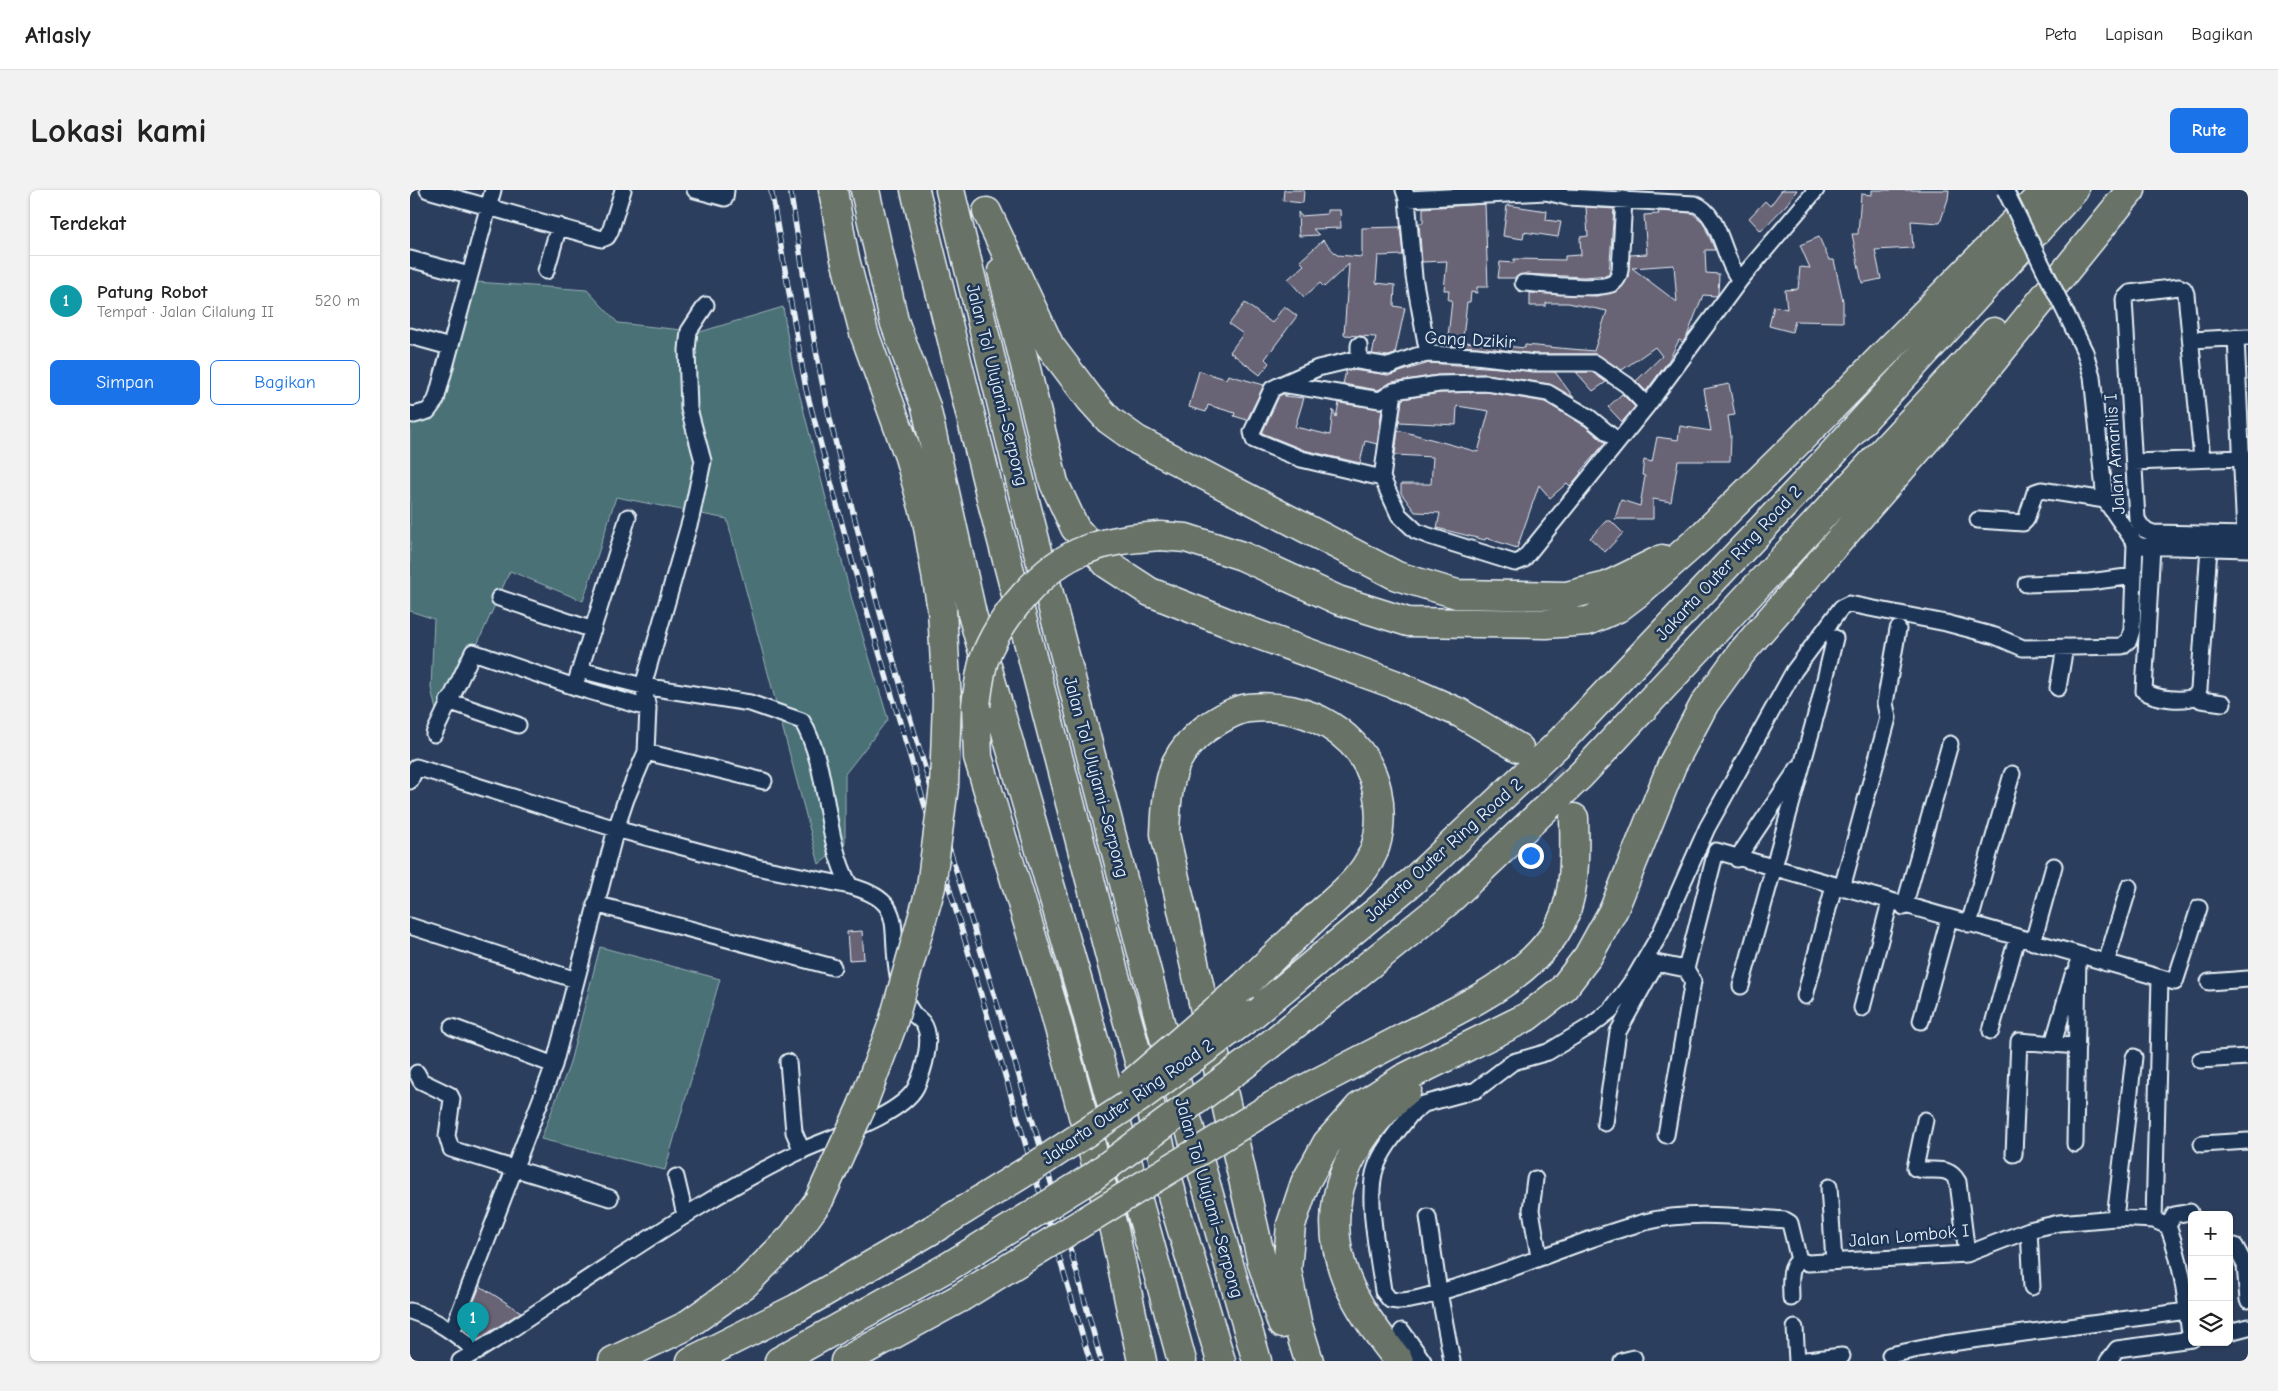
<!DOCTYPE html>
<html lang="id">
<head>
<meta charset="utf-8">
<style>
  :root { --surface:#fff; --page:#f2f2f2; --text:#222; --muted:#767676; --line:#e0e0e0; --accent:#1a73e8 }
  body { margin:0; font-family:"Comic Neue",sans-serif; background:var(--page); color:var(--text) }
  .controls { position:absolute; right:15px; bottom:15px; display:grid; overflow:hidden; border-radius:8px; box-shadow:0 1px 4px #0004 }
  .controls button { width:45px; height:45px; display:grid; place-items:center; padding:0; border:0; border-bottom:1px solid var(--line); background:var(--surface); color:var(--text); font:25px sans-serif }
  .you { position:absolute; left:1120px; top:665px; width:18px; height:18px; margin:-12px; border:4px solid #fff; border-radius:50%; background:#1a73e8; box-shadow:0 0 0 8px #1a73e833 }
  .badge { display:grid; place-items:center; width:32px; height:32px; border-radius:50%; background:var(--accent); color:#fff; font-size:16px; font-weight:700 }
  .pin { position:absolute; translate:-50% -41px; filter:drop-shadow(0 1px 2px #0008) }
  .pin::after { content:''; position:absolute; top:26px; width:18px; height:15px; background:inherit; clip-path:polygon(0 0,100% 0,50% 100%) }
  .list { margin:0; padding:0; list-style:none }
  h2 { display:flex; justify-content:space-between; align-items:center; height:65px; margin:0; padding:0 20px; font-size:21px }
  h2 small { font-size:16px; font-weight:400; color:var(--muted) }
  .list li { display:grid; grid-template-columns:32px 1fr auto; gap:15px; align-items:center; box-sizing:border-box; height:90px; padding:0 20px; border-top:1px solid var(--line) }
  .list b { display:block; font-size:19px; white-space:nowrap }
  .list p { margin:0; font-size:16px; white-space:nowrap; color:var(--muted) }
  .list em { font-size:16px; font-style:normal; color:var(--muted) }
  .actions { display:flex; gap:10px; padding:15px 20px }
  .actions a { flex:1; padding:11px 0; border:1px solid var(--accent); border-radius:8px; text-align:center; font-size:18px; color:var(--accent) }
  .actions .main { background:var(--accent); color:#fff }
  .icon { flex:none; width:28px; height:28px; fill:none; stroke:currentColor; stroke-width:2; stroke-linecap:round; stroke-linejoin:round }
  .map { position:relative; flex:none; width:1838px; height:1171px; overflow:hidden; border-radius:8px }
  header { display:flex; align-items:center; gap:30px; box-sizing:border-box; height:70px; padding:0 25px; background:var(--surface); border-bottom:1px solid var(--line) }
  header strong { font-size:24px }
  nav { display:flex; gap:28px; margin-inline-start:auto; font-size:18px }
  .intro { display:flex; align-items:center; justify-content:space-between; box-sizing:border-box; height:120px; padding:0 30px }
  h1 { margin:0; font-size:35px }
  .button { padding:12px 22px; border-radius:8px; background:var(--accent); color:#fff; font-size:18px; font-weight:700 }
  main { display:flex; gap:30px; padding:0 30px }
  aside { flex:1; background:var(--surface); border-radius:8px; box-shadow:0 1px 4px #0004 }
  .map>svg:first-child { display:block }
  .green { fill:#497176; stroke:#98b1b7 }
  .building { fill:#696476; stroke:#e8f1f8; fill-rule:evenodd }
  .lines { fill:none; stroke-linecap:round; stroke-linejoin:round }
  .highway-tunnel { stroke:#485974; stroke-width:28; stroke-dasharray:28 14; stroke-linecap:butt }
  .street-casing { stroke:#e8f1f8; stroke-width:19 }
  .highway-casing { stroke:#e8f1f8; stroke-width:31 }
  .street { stroke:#1d3557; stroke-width:15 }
  .highway { stroke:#687266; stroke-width:28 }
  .rail-casing { stroke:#e8f1f8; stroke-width:5.5 }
  .rail { stroke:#1d3557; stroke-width:4; stroke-dasharray:11; stroke-linecap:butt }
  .street-bridge-casing { stroke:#e8f1f8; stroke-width:19; stroke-linecap:butt }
  .highway-bridge-casing { stroke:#e8f1f8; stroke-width:31; stroke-linecap:butt }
  .street-bridge { stroke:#1d3557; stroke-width:15 }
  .highway-bridge { stroke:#687266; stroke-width:28 }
  .labels { text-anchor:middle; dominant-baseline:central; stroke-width:5; stroke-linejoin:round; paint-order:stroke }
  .street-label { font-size:18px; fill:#e8f1f8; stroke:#1d3557 }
</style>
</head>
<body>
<header>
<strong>Atlasly</strong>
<nav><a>Peta</a><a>Lapisan</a><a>Bagikan</a></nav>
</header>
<div class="intro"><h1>Lokasi kami</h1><a class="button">Rute</a></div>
<main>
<aside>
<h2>Terdekat<small></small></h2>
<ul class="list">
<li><span class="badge" style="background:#0f9aa8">1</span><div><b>Patung Robot</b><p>Tempat · Jalan Cilalung II</p></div><em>520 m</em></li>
</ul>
<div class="actions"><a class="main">Simpan</a><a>Bagikan</a></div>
</aside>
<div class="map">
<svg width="1838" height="1171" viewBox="0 0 1838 1171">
  <rect width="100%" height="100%" fill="#2c3e5d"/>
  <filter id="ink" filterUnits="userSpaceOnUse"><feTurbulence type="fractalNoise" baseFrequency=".02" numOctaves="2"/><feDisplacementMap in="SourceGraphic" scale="10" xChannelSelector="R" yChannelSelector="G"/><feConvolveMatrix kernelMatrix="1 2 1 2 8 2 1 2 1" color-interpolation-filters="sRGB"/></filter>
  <g filter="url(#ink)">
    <!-- green -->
    <path class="green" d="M66,92l111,8 31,33 82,9 83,-25 9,58 61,239 35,115 -43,55v70l-26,20 -92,-345 -111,-22 -33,104 -73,-30 -70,157 -9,-40 3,-69 -24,-8v-195l22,4z
      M190,757l120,32 -55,191 -124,-31 28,-73z"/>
    <!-- building -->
    <path class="building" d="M874,0h20l-1,13 -20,-2z
      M1372,0h15l-10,14 -26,27 -12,-13 16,-17 5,5z
      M1462,0h77l-1,9 -8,24 -29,-2 2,27 -38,2 6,29 -19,4 -10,-49h6l3,-40 11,1z
      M1075,14l3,83h-11v6l-6,-1 -1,10h-3l-4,36 2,1v3l60,6v-3l69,6 13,-40 -39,-8h-22v3h-16v-13l67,3 21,-5 10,-13 2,-23 17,-1 -3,-39 15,-1 -1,-3 34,2 11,9 12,28h-10l1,23 13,1 -1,20 -2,2 -13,-1 -16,41 -4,6 -4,-2 -10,20 -23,31 -10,-10 26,-25 -7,-9 -33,23 -27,-16h-60l-58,-7 -39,-2 1,-9 9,1 4,-37h-4l1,-10h-5l3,-29 -25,1 -3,-39h4v-15zM1264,75l3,37 -45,-34z
      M1097,15l40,6 -1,9 15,2 -3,15 -34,-5 -1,7 -20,-3z
      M1176,17l28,2 -5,66 -25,2 -60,-3 -9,4h-17l2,-16 14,1v-4l51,1v-4l16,-1 -1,-18 8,-1z
      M917,20h13l1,18 -28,1 6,6 -20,1 -1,-24 3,4 26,-2z
      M990,37l3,28 -25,1 -2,27 19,2 -1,21 11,2 -10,46 -7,2 -16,-2 4,-17 -32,-2 5,-71 -25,23 -4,-4 -16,14 -16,-18 16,-14 -4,-4 23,-21 14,15 25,2v-29z
      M1409,47l10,23h5l9,41v21l-48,-1 -3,11 -23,-6 5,-20 13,3 -2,-19 13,-1 2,-22 10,1 -10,-23z
      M835,113l27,20 12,-17 13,10 -32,43 4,4 -9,12 -30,-23 13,-18 -14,-10z
      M1019,173l126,9 19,26 -24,-14 -63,-10 -49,1 -45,7 -15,8 -35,-6 3,-13 6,-1 38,5z
      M789,181l27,8 2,-4 36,10 -17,35 -13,-4 1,-3 -27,-8 -2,7 -17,-5z
      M1166,182h16l14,10 -13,9z
      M1319,194l6,31 -7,1 3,20 -1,25h-52l-7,41 -18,-3v20h-38l6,-19 19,6 5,-30 -3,-1 2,-15 8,2 5,-25 21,3 2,-14 31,5 -7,-42z
      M1076,202l59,10 40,24 20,17 -25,29 1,1 -11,13 -3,-3 -17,15 -11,-13 -22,63 -31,-10 -1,2 -48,-12 3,-15 -25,-1 -14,-19v-9h30l2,-27 -38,-2 3,-25 80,22 11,-41 -32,-5 -1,19 -57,-3 3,-23 38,-6z
      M873,204h5l-4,2 20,2 -9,29 35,8 3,-25 3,7 3,-14 43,6 -5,35 -12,-3 -5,22 -56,-13 -42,-17 17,-37z
      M1212,204l13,13 -13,15 -14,-15z
      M1196,331h5l12,12 -18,19 -15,-14z
      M452,741l2,28 -15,1 -2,-28z
      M70,1096l41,26 -44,28 -14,-11z"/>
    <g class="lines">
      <!-- highway-tunnel -->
      <path class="highway-tunnel" d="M1110,559l37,32 15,32"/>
      <!-- street casing -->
      <g class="street-casing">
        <path id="street" d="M18,0l174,49 5,-2 3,-5 13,-42
          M285,0l30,8 1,-8
          M994,0l3,9 139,-7 21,5 128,7c26,10 27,54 45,76
          M997,9l7,78 14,77
          M0,69l59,16
          M136,81l13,-45
          M1113,93c17,1 78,8 90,0 5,-3 6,-8 7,-13l4,-71
          M0,146l40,11
          M1826,147l9,198
          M1782,150l56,-3
          M949,155v15
          M1675,162l7,24 13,124 30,43 6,3 107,3
          M872,194l36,-16 34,-8 37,6 27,-10 12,-2 48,2 58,7h61l32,22 20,21
          M984,201l-12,87 17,37 17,16 13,5 86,27 8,-3 124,-154 93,-126 76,-90
          M0,224l4,1 14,-4 8,-11 57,-210
          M1792,269l-16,-165 -2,-5 -5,-2 -49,6 -6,6 13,220 6,10 10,4 95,2
          M1724,272l108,-4
          M972,288l-81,-19 -47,-19 -2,-8 20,-43 10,-5 98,16 14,-9 45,-7 48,-1 61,10 42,25 28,23
          M1568,330l45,3 3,-3 9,-28 6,-2 64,10
          M1742,356l-8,145c11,8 40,11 52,5l3,-7 10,-141
          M1616,394l63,-2 45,-6
          M89,408l94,32
          M167,489l51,-162
          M1648,498l7,-41
          M1786,506l5,4 22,3
          M38,511l70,24
          M24,544l39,-82 102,35 73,21
          M236,562l118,29
          M0,591l6,-14 200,62 10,-30 20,-47 2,-44 -5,-22 48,-168 12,-57 -14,-52 -2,-59 2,-19 17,-26
          M1327,669l61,-91
          M1432,698l46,-170 -3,-15 13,-74
          M185,714l238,63
          M1494,717l46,-163
          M1559,734l43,-150
          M0,736l166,54
          M1623,752l21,-76
          M1696,773l23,-76
          M1799,792l39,-3
          M1331,796l78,-282 16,-66
          M1395,806l29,-110
          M1452,818l28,-106
          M1511,831l28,-102
          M42,837l102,38
          M1581,841l26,-93
          M1643,854l20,-69
          M1790,870l48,-3
          M378,872l6,70 8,19
          M7,883l4,8 29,14 2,4 -5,37 4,13 159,49
          M1515,930l-10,48c16,6 33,-5 43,14l9,72
          M1195,933l13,-91 38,-69 30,6
          M1256,945l27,-154 -7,-12 30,-118 459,131 24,-74
          M1665,954l3,-189
          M1792,954l46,-3
          M1604,964l5,-113 58,5
          M266,987l9,38
          M1125,989l-4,31 8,47
          M1419,997l5,74
          M1018,1027l11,75 13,69
          M1705,1028l19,-161
          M1744,1030l6,-242
          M1758,1036c10,26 16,57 19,85 2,10 1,19 5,28
          M1758,1036l6,-11 16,-3
          M1619,1040l3,57
          M1825,1056l10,19 3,35
          M1389,1070l-9,-37 -5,-3c-46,-3 -95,-10 -140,2 -64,17 -125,46 -188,65 -19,5 -39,14 -59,14l-8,-1 -7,-9c-4,-32 -18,-95 -7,-124 7,-19 22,-36 34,-52l14,-11 52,-14 37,-28 35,-10 44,-27 19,-15 24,-33 25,-43 47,-106 87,-157 47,-63 8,-4 97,19 49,13 28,12 99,-2 7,-6 3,-10 3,-87
          M1389,1070l9,3 159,-9 62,-24 30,-7 56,-5 39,2 14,6
          M1381,1108c0,-13 -3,-30 8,-38
          M0,1121c26,8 46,23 67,41
          M1385,1138l2,33
          M992,1141l21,30
          M42,1142l102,-267 62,-236 141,38 93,19
          M1819,1142l19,-5
          M1480,1165l53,-11 244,-33
          M50,1171c34,-19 66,-41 98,-63 80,-52 159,-107 245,-148 29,-13 99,-35 113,-63 7,-15 18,-49 7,-64 -3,-4 -8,-6 -11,-11 -9,-12 -13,-28 -15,-43 -7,-46 8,-68 -47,-83 -28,-51 -19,-115 -48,-165l-52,-18 -107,-17 -63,-16
          M1212,1171l12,-3
          M1387,1171l45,-5
          M1698,1171l9,-12 75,-10"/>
      </g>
      <!-- highway casing -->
      <g class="highway-casing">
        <path id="highway" d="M423,0l11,65 20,78 45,124 18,64 15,89
          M455,0l29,131 32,86 46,207 110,382 100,365
          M505,0l79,320 121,466 28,99 32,132 46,154
          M540,0l75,311 143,552 89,308
          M577,22l63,134 40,53 19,21 28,20 260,136 60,18 109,2 41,-10 55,-27
          M592,81l52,212 21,45 32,36 43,28 101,40 143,52 66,29 59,35
          M750,346l26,2 56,18 96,44 70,22 138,2 42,-3 30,-13 21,-16 61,-54 95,-93 251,-255
          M566,515l2,52 76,253 22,80 38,140 28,131
          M834,796c24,-24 49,-47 74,-71 20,-18 44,-36 55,-62 8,-19 8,-43 4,-63 -13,-57 -71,-88 -128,-82 -14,1 -32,13 -44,21 -12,9 -22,20 -29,34 -9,22 -10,48 -11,71l97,429 20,61
          M842,825l161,-134 143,-135 268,-283 250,-273
          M842,869l194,-156 135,-128 413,-443
          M864,915c44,-23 87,-45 131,-68 49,-25 113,-53 146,-98 26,-34 24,-81 23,-121
          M452,916l30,-80
          M203,1171l71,-34 61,-43 48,-48 26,-36
          M281,1171l106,-53 138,-80
          M369,1171l169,-94
          M435,1171l115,-63
          M899,1171l-12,-39 -10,-52 4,-45 14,-42 22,-40 32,-36 43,-28 125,-62 35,-27 26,-34 26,-47 58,-144 33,-62 37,-51 220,-253 169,-209
          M989,1171c-20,-26 -41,-52 -53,-83 -29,-74 3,-139 61,-188"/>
      </g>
      <!-- street -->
      <use href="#street" class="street"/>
      <!-- highway -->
      <use href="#highway" class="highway"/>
      <!-- rail casing -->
      <g class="rail-casing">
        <path id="rail" d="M361,0l35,199 46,172 238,800
          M380,0c14,82 24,165 44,246 75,312 185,615 267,925"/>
      </g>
      <!-- rail -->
      <use href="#rail" class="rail"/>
      <!-- street-bridge casing -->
      <g class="street-bridge-casing">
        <path id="street-bridge" d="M1595,0l80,162"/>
      </g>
      <!-- highway-bridge casing -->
      <g class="highway-bridge-casing">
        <path id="highway-bridge" d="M566,515c2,-15 4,-32 8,-45 15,-42 59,-95 101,-110 25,-10 49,-12 75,-14
          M482,836l39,-139 13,-101 3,-86 -5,-90
          M721,894l113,-98
          M409,1010l43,-94
          M525,1038l108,-67 96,-63 113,-83
          M538,1077l143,-89 161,-119
          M550,1108l314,-193"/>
      </g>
      <!-- street-bridge -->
      <use href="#street-bridge" class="street-bridge"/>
      <!-- highway-bridge -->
      <use href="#highway-bridge" class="highway-bridge"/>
    </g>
  </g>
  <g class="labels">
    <!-- street labels -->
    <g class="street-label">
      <text transform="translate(1060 150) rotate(3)">Gang Dzikir</text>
      <text transform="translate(587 195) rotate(76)">Jalan Tol Ulujami–Serpong</text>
      <text transform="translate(1705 264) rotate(-94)">Jalan Amarilis I</text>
      <text transform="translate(1319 373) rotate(-47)">Jakarta Outer Ring Road 2</text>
      <text transform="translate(686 587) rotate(75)">Jalan Tol Ulujami–Serpong</text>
      <text transform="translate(1034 660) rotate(-42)">Jakarta Outer Ring Road 2</text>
      <text transform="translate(718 912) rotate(-35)">Jakarta Outer Ring Road 2</text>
      <text transform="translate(799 1008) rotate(74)">Jalan Tol Ulujami–Serpong</text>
      <text transform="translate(1499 1046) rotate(-5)">Jalan Lombok I</text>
    </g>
  </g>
</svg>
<div class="controls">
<button>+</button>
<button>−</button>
<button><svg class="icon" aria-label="layers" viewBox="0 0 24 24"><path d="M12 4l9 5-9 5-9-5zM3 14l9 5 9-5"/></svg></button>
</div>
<div class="you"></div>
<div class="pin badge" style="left:63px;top:1153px;background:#0f9aa8">1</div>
</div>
</main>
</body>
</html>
